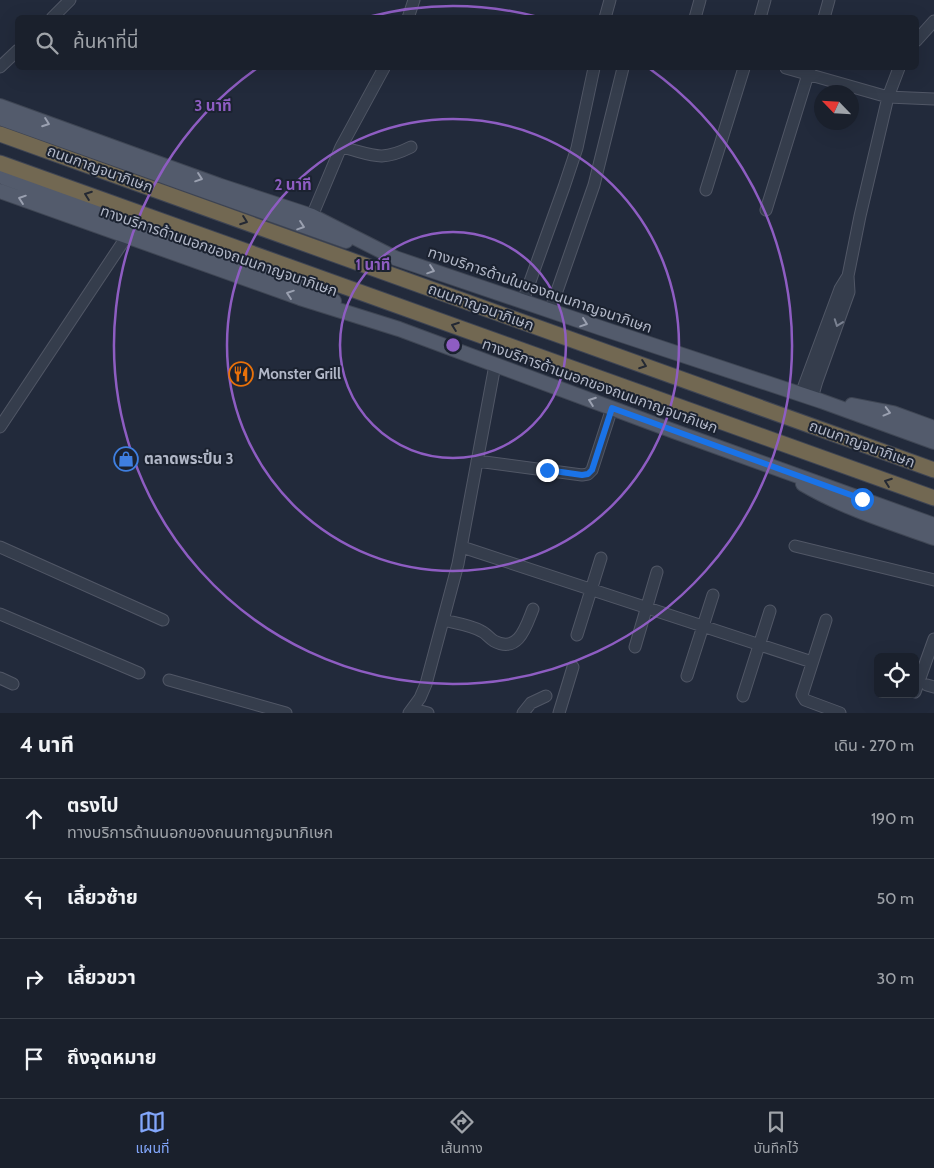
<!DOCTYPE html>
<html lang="th">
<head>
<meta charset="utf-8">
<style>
  :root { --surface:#1a202c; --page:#232834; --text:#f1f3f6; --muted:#9fa3a9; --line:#383e48; --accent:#82a6fb }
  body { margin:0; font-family:Cabin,"Noto Sans Thai",sans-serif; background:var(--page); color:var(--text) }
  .controls { position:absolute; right:15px; bottom:15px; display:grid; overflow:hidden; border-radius:8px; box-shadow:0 5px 20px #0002 }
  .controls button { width:45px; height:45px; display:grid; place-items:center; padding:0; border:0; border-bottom:1px solid var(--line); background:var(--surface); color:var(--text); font:25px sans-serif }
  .compass { position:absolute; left:814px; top:85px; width:45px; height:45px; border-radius:50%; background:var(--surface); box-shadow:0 5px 20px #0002; rotate:295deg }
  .stop { position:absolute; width:15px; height:15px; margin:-11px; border:4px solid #1a73e8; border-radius:50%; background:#fff }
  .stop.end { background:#1a73e8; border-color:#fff; box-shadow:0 1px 5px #0008 }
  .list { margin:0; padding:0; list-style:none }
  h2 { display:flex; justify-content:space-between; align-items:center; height:65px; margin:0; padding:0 20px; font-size:21px }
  h2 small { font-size:16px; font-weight:400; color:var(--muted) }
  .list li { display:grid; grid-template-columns:32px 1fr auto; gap:15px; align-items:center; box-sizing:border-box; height:80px; padding:0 20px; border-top:1px solid var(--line) }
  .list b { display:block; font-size:19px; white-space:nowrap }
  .list p { margin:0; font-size:16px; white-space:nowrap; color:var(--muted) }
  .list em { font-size:16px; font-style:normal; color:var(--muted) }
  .icon { flex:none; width:28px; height:28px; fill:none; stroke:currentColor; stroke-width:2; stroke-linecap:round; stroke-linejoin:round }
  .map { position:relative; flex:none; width:934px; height:713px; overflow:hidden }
  .search { position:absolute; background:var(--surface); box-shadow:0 5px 20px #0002; left:15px; right:15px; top:15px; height:55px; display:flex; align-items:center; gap:12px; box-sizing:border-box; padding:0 18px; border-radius:8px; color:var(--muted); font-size:19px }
  .sheet { height:385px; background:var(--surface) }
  nav { display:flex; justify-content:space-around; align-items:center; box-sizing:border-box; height:70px; border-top:1px solid var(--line); background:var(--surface); font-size:14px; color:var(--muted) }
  nav a { display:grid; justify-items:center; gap:2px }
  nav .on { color:var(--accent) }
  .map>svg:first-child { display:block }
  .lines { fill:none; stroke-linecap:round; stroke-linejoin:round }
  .minor-casing { stroke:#515766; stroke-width:13 }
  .major-casing { stroke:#3f4654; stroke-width:16 }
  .highway-casing { stroke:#3e4453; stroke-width:17 }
  .minor { stroke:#353d4c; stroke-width:11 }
  .major { stroke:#535b6c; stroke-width:14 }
  .highway { stroke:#726852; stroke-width:15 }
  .oneway { stroke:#9aa0b0 }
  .oneway2 { stroke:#242933 }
  .oneway3 { stroke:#798090 }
  .route { stroke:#1a73e8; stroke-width:6 }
  .ring { fill:none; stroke:#8e5dc2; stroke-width:2.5 }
  .labels { text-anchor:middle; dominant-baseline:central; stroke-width:4; stroke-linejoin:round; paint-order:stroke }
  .street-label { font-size:15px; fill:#b1b7c7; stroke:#1b2230 }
  .poi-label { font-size:15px; font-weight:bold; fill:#b1b7c7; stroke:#1b2230; text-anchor:start }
  .centre { fill:#8e5dc2; stroke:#1b2230; stroke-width:2.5 }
  .ring-label { font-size:15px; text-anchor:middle; font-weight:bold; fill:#8e5dc2; stroke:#1b2230; stroke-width:4; stroke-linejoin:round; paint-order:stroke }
</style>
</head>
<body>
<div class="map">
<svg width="934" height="713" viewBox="0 0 934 713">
  <rect width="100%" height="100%" fill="#222a3b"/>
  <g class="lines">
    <!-- minor casing -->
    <g class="minor-casing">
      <path id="minor" d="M52,18l18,-18
        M408,18l6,-18
        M605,18l5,-18
        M695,18l5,-18
        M760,18l5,-18
        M824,18l5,-18
        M916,41l18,-20
        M0,67l18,-17
        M786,68l102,29 46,2
        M341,147c31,7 38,16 70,0
        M706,190l38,-122
        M766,210l44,-142
        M312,216l29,-69 43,-79
        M523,301l41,-114 13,-39 17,-80
        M550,311l44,-126 29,-117
        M801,394l39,-105 8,-13
        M812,398l5,-17 32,-89 -1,-16 12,-60 28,-119 11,-29
        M0,427l127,-191
        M477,461l105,14 6,-1 4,-4 20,-62
        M795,546l139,34
        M0,547l163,73
        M462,547l350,115
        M0,614l139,59
        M443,620c12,3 27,5 38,11 5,2 8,7 13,10 25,13 32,-15 39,-32
        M826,620l-24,75 3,5 35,13
        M577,635l24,-77
        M635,647l22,-75
        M687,676l26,-81
        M0,678l13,6
        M169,680l117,33
        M927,685l7,2
        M915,692l19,-53
        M743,696l27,-85
        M413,709l15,4
        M409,713l11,-15 6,-14 32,-120 37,-199
        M523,713l8,-10 15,-7
        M559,713l14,-46"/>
    </g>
    <!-- major casing -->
    <g class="major-casing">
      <path id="major" d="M0,106l221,80 91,30 83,42 206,70 220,73 113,41
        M0,118l346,123
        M0,176l289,105 45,20
        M0,191l300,107 99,31 277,103 258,93
        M852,405l41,8 41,15
        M803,484c41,24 86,38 131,54"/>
    </g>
    <!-- highway casing -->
    <g class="highway-casing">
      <path id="highway" d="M0,134l934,336
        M0,163l934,335"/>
    </g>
    <!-- minor -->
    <use href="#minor" class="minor"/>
    <!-- major -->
    <use href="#major" class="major"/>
    <!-- highway -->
    <use href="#highway" class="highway"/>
  </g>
  <!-- one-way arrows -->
  <defs><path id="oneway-chevron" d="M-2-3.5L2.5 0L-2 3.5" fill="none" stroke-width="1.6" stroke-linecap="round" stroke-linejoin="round" transform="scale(1.25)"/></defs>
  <g class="oneway">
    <use href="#oneway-chevron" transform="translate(46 123) rotate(20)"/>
    <use href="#oneway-chevron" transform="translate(199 178) rotate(19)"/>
    <use href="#oneway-chevron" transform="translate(22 199) rotate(-161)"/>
    <use href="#oneway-chevron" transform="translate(301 226) rotate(19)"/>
    <use href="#oneway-chevron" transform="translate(431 270) rotate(19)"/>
    <use href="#oneway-chevron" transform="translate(290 294) rotate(-161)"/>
    <use href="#oneway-chevron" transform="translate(584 323) rotate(19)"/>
    <use href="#oneway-chevron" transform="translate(592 401) rotate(-160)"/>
    <use href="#oneway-chevron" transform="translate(887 412) rotate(15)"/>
  </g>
  <g class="oneway2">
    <use href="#oneway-chevron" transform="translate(88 195) rotate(-160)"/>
    <use href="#oneway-chevron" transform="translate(244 221) rotate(20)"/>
    <use href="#oneway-chevron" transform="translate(455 326) rotate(-160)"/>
    <use href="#oneway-chevron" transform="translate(643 365) rotate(20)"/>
    <use href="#oneway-chevron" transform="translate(888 482) rotate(-160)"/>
  </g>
  <use class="oneway3" href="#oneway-chevron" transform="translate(838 323) rotate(110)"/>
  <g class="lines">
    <!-- route -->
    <path class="route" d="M547,470l35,5 6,-1 4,-4 20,-62 250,91"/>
  </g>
  <!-- distance rings -->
  <g class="ring">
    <circle cx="453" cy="345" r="113"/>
    <circle cx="453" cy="345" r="226"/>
    <path d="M368 17A339 339 0 0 1 538 17M650 69A339 339 0 1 1 256 69"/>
  </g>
  <!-- icons -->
  <defs>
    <g id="restaurant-ring" transform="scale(1.25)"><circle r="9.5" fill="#1b2230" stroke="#e8710a" stroke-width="1.5"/><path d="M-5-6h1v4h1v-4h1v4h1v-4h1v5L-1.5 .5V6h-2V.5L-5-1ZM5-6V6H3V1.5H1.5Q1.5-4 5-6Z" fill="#e8710a"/></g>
    <g id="shop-ring" transform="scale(1.25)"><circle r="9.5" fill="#1b2230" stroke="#3f7fe0" stroke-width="1.5"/><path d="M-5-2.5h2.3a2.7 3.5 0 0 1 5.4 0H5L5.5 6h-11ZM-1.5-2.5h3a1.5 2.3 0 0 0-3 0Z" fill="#3f7fe0"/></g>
  </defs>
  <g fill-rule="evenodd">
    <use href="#restaurant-ring" x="241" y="374"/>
    <use href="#shop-ring" x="126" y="459"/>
  </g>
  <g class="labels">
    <!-- street labels -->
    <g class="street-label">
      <text transform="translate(100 169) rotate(20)">ถนนกาญจนาภิเษก</text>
      <text transform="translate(219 251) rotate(19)">ทางบริการด้านนอกของถนนกาญจนาภิเษก</text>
      <text transform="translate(540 290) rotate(19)">ทางบริการด้านในของถนนกาญจนาภิเษก</text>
      <text transform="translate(481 307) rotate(20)">ถนนกาญจนาภิเษก</text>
      <text transform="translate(600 386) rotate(20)">ทางบริการด้านนอกของถนนกาญจนาภิเษก</text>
      <text transform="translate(862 444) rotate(20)">ถนนกาญจนาภิเษก</text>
    </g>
    <!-- poi labels -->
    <g class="poi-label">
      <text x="258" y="374">Monster Grill</text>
      <text x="144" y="459">ตลาดพระปิ่น 3</text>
    </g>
  </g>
  <circle cx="453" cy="345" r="8" class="centre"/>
  <g class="ring-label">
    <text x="213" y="111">3 นาที</text>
    <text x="293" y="190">2 นาที</text>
    <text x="373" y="270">1 นาที</text>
  </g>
</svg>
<div class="controls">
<button><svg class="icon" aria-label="locate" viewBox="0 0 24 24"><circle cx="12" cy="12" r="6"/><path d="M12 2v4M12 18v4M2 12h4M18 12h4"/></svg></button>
</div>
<svg class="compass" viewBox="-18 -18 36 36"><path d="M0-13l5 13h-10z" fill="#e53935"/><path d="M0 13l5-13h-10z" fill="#9fa3a9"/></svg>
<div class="stop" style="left:862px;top:499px"></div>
<div class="stop end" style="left:547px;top:470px"></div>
<div class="search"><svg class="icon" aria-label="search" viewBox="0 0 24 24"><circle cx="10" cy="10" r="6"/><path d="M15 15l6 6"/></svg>ค้นหาที่นี่</div>
</div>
<section class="sheet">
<h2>4 นาที<small>เดิน · 270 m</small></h2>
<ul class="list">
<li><svg class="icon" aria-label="ahead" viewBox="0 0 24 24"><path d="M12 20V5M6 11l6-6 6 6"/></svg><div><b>ตรงไป</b><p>ทางบริการด้านนอกของถนนกาญจนาภิเษก</p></div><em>190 m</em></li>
<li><svg class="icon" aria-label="left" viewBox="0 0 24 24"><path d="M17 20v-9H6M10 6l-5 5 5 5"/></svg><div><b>เลี้ยวซ้าย</b></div><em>50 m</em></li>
<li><svg class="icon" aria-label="right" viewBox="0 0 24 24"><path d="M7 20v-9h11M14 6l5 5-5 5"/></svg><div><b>เลี้ยวขวา</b></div><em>30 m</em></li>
<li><svg class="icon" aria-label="arrive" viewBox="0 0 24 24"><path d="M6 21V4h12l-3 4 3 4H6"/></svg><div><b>ถึงจุดหมาย</b></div></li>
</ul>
</section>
<nav>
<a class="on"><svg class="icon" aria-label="map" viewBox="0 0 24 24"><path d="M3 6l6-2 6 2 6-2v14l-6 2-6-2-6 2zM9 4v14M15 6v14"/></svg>แผนที่</a>
<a><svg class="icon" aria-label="directions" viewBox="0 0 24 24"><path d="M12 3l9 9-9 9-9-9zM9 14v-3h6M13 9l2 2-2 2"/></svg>เส้นทาง</a>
<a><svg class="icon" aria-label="saved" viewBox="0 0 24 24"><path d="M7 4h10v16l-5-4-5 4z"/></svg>บันทึกไว้</a>
</nav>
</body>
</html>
